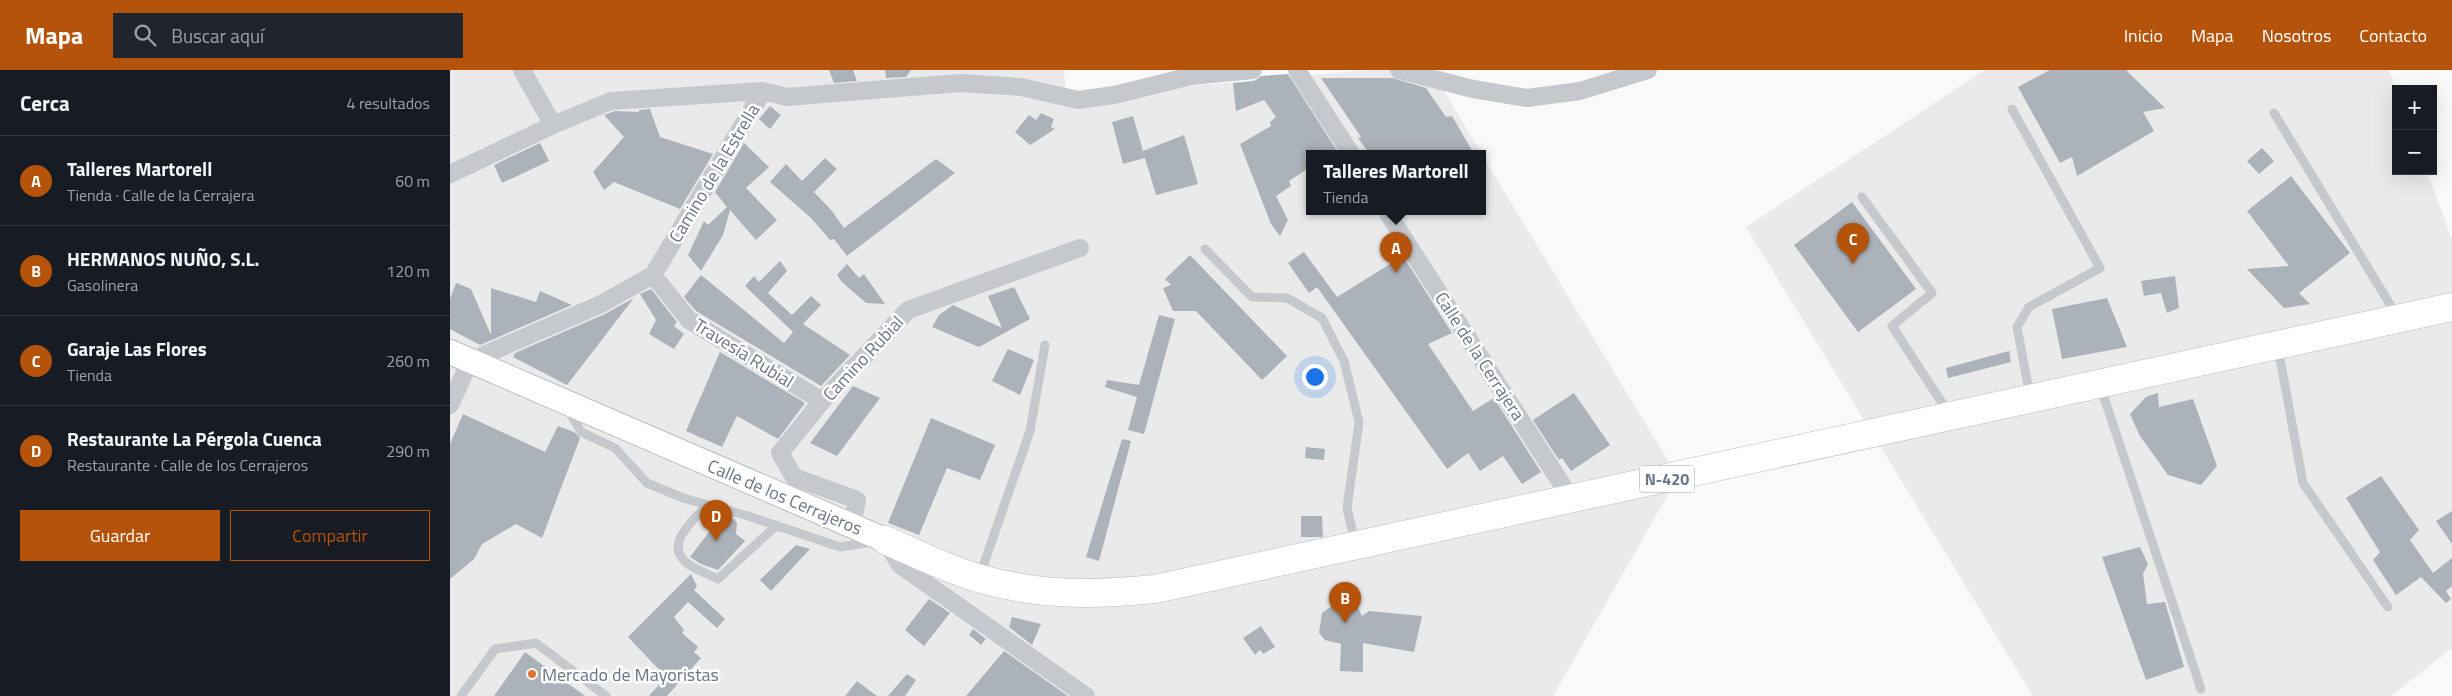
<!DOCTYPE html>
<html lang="es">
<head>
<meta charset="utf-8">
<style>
  :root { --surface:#171b24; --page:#20242c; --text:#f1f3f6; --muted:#9ea1a6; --line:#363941; --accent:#b45309 }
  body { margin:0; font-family:"Titillium Web",sans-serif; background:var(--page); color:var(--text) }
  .controls { position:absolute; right:15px; top:15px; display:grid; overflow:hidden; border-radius:0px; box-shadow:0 5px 20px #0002 }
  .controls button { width:45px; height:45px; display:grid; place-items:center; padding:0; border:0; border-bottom:1px solid var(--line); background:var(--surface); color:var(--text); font:25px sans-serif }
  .you { position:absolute; left:864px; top:306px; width:18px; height:18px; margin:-12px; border:4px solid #fff; border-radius:50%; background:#1a73e8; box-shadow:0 0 0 8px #1a73e833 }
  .badge { display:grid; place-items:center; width:32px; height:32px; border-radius:50%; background:var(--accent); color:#fff; font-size:16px; font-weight:700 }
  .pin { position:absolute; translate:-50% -41px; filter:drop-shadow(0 1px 2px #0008) }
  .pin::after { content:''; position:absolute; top:26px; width:18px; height:15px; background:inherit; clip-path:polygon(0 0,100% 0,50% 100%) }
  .popup { position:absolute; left:856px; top:80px; width:180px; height:65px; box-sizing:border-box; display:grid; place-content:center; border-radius:0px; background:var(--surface); filter:drop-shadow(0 1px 4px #0005); font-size:16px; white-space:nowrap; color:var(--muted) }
  .popup b { font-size:19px; color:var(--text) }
  .popup::after { content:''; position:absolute; left:50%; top:100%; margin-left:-10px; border:10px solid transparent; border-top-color:var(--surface) }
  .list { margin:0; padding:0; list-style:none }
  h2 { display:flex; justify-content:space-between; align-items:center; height:65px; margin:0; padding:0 20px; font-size:21px }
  h2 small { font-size:16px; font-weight:400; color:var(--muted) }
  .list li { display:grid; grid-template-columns:32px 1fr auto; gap:15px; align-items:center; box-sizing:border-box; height:90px; padding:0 20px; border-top:1px solid var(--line) }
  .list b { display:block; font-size:19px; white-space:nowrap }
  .list p { margin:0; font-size:16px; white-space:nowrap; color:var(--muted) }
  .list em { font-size:16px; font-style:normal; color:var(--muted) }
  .actions { display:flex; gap:10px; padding:15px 20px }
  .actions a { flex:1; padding:11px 0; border:1px solid var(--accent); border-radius:0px; text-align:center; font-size:18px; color:var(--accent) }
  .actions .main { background:var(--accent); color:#fff }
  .icon { flex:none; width:28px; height:28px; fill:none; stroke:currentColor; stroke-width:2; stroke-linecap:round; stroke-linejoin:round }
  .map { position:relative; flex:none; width:2002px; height:626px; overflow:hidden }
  header { display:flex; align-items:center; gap:30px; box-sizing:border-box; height:70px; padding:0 25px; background:var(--accent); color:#fff }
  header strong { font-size:24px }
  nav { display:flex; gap:28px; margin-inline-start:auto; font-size:18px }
  .search { width:350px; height:45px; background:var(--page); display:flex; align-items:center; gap:12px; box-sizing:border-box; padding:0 18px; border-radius:0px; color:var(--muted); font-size:19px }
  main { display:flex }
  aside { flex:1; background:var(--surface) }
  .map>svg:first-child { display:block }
  .built { fill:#eaeaea }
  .building { fill:#acb2b9 }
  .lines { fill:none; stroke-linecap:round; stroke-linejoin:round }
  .secondary-casing { stroke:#b7bbc1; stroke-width:26 }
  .highway-casing { stroke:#b8babe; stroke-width:29 }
  .lane { stroke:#c5c8cc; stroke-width:9 }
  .street { stroke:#c5c8cc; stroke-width:18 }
  .secondary { stroke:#fff; stroke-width:24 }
  .highway { stroke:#fff; stroke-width:28 }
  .poi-dot { fill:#e07330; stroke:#fff; stroke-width:2 }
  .labels { text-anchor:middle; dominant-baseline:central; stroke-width:5; stroke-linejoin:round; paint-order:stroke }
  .shield { fill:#fff; stroke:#969eab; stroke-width:1 }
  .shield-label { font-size:16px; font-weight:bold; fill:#697587 }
  .street-label { font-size:18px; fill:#697587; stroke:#fff }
  .poi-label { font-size:18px; fill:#697587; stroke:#fff; text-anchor:start }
</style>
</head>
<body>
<header>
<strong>Mapa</strong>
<div class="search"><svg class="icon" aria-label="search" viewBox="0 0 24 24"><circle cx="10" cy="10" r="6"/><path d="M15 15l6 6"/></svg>Buscar aquí</div>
<nav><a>Inicio</a><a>Mapa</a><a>Nosotros</a><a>Contacto</a></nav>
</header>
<main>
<aside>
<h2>Cerca<small>4 resultados</small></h2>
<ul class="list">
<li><span class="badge">A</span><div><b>Talleres Martorell</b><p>Tienda · Calle de la Cerrajera</p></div><em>60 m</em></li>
<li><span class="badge">B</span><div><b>HERMANOS NUÑO, S.L.</b><p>Gasolinera</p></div><em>120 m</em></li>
<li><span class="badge">C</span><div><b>Garaje Las Flores</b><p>Tienda</p></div><em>260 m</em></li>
<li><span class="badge">D</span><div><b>Restaurante La Pérgola Cuenca</b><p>Restaurante · Calle de los Cerrajeros</p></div><em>290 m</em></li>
</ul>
<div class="actions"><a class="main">Guardar</a><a>Compartir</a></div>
</aside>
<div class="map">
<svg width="2002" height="626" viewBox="0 0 2002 626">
  <rect width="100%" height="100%" fill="#f9f9f7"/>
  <!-- built -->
  <path class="built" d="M0,0h614l2,27 303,-27h62l51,84h-172v58h172v-57l196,322 -125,219h-1103z
    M1535,0h404l7,19v82h31l25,69v408l-61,48h-358l-287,-469z"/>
  <!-- building -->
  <path class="building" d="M379,0h24l4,11 -23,2z
    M435,0h26l-5,7 -20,1z
    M1600,0h76l39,38 -22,4 11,19 -77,45 -5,-19 -12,6 -42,-76z
    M838,4l51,80h-29v13l-21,14 2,5 -15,10 12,24 -8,16 -9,-12 -31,-80 31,-18 -1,-4 6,-5 -12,-17 -28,11 -3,-28 21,-2 7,-5z
    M871,8h72l33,10 20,29 6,-1 22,38h-104l-12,-16 3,-1z
    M320,36l11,9 -11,14 -11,-10z
    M200,39l10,28 53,17 -33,55 -66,-27 -10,8 -11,-18 31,-35 -20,-22 11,-4 24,1v-2z
    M591,43l13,6 -3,8 4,2 -25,16 -15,-13 14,-17 7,5z
    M683,46l10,35 41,-16 14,49 -42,11 -11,-37 -22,6 -11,-42z
    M90,73l9,18 -47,22 -8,-18z
    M294,73l25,24 -23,21 31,32 -21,20 -26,-30 -7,25 -22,36 -13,-16 16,-34 4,4 19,-18 -12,-15z
    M1812,78l12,13 -15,13 -12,-13z
    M375,88l12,11 -23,23 18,19 12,17 92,-69 19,14 -108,83 -13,-17 -4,1 -19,-22 -41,-36 16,-18 16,17z
    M1841,106l59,77 -51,40 11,11 -26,4 -37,-39 42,-3 -42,-55z
    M1402,132l64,87 -58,43 -64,-87z
    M854,182l33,45 66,-41 49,77 -24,11 45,67 21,-13 47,74 -19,12 -19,-28 -23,15 -12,-18 -21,16 -130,-182 -8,6 -21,-30z
    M740,185l97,101 -25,24 -66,-69h-23l-10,-23 8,-3 -6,-6z
    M330,191l7,10 -19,22 24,22 19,-19 10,9 -18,19 47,31 -29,31 -125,-75 -12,-14 17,-22 83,68 9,-11 -48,-46 9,-10 5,6z
    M397,194l12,14 5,-4 21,30 -19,-1 -24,-21 -5,-7z
    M1725,206l4,32 -12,5 -6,-20 -17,3 -3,-15z
    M6,213l15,6 20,46v-47l45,14 4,-11 32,14 -92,40 -30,-16v-30z
    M564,217l16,32 -51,28 -47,-20 7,-12 14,-10 49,23 -14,-32z
    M201,219l26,33 -3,4 10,8 -10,15 -25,-15 7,-14 -16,-26z
    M184,228l-67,87 -54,-28 2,-4 90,-39z
    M1657,228l20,49 -65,12 -10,-50z
    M709,245l16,4 -31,115 -16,-4 9,-33 -32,-10 2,-7 32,5z
    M558,279l26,11 -14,35 -28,-14z
    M1559,281l2,11 -63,16 -2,-10z
    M270,282l85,51 -27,36 -41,-23 -15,31 -36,-16z
    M403,316l27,12 -43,58 -27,-13z
    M1124,323l36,52 -39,26 -9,-13 -3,2 -26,-40z
    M1708,323l1,14 34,-8 24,67 -16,19 -33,-10 -28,-39 -10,-22 16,-17z
    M13,344l82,38 13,-26 16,6 6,6 -38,100 -26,-14 -34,20 -8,15 -24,20v-135z
    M481,348l64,27 -15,35 -33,-12 -28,67 -31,-12z
    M672,369l9,2 -32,120 -13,-4z
    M856,377l19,2 -1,11 -19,-2z
    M1931,406l38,54 -9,10 23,33 19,-15v28l-6,5 5,8 -5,4 -25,-26 -25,18 -23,-35 7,-8 -34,-54z
    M2002,441v33l-16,-23z
    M266,444l18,5 3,4 -1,11 9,7 -27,29 -17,-6 -11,-7 19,-25 -1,-5 2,-9z
    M851,446h21l1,21h-22z
    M346,475l14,4 -39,42 -11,-11z
    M1690,477l8,17 -5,10 4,30 18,-2 19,65 -38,13 -44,-123z
    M241,504l6,12 -3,4 31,29 -8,9 -29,-26 -14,15 10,13 -2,3 16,14 -4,5 7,6 -34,38h-18l17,-19 -38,-40z
    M479,529l21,14 -26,33 -19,-16z
    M882,536l26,2 4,8 7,-5 53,5 -8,36 -51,-9v29l-23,-1 1,-27 -16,-4 -6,-7 3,-20z
    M562,547l29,7 -9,21 -23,-18z
    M811,556l14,21 -12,7 -3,-4 -5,5 -12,-17z
    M523,559l13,10 -5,6 -12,-10z
    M554,581l64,45h-102z
    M75,582l60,44h-91z
    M457,604l9,6 -11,16h-17z
    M407,611l20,15h-32z"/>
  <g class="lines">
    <!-- secondary casing -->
    <g class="secondary-casing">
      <path id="secondary" d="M0,282l435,188"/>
    </g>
    <!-- highway casing -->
    <g class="highway-casing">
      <path id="highway" d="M435,470c31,13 63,30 96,39 62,17 110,16 174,10l1297,-282"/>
    </g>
    <!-- lane -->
    <path class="lane" d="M1562,39l88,159 -71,39 -12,20 13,69
      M1824,43l123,203
      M1412,127l70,96 -40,33 56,86
      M755,179l47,48 35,1 35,20 22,43 15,61 -12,86 8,34
      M1828,278l25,135 85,124
      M1650,315l101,304
      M118,339l13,23 34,16 32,35 36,15 65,18 92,31 33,-5
      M257,435c-13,15 -44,39 -20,58 8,7 22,11 31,16l59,-54
      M530,505l50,-144 15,-86
      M11,626l34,-47 41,-6 70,53"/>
    <!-- street -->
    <path class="street" d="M72,0l31,55
      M847,0l54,84
      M949,0l74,19 54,9 53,-7 68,-21
      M0,104l103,-49 58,-24 152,-10
      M937,142l185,288
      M203,205l36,45 133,81
      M0,335l20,-44 131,-57 52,-29 110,-184 24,6 174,-14 60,4 57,13 36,-5 77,-19 62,-6
      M402,456l5,-26 -63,-23 -14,-24 42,-52 86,-91 172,-62
      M435,470l15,25 186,131"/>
    <!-- secondary -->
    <use href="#secondary" class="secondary"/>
    <!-- highway -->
    <use href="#highway" class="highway"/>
  </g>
  <!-- markers -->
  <circle class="poi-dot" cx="82" cy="604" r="5"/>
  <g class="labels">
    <!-- shield labels -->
    <rect class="shield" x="1189.5" y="395.5" width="55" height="27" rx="4"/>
    <g class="shield-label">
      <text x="1217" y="409">N-420</text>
    </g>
    <!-- street labels -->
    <g class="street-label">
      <text transform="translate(264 103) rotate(-59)">Camino de la Estrella</text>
      <text transform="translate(294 283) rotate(32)">Travesía Rubial</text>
      <text transform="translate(1030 286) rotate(57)">Calle de la Cerrajera</text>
      <text transform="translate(413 288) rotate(-47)">Camino Rubial</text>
      <text transform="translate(335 427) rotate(23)">Calle de los Cerrajeros</text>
    </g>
    <!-- poi labels -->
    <g class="poi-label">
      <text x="92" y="604">Mercado de Mayoristas</text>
    </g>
  </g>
</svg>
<div class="controls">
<button>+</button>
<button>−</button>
</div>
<div class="you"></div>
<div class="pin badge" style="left:946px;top:203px">A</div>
<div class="popup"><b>Talleres Martorell</b>Tienda</div>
<div class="pin badge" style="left:895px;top:553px">B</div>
<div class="pin badge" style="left:1403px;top:194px">C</div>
<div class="pin badge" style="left:266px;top:471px">D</div>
</div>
</main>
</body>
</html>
